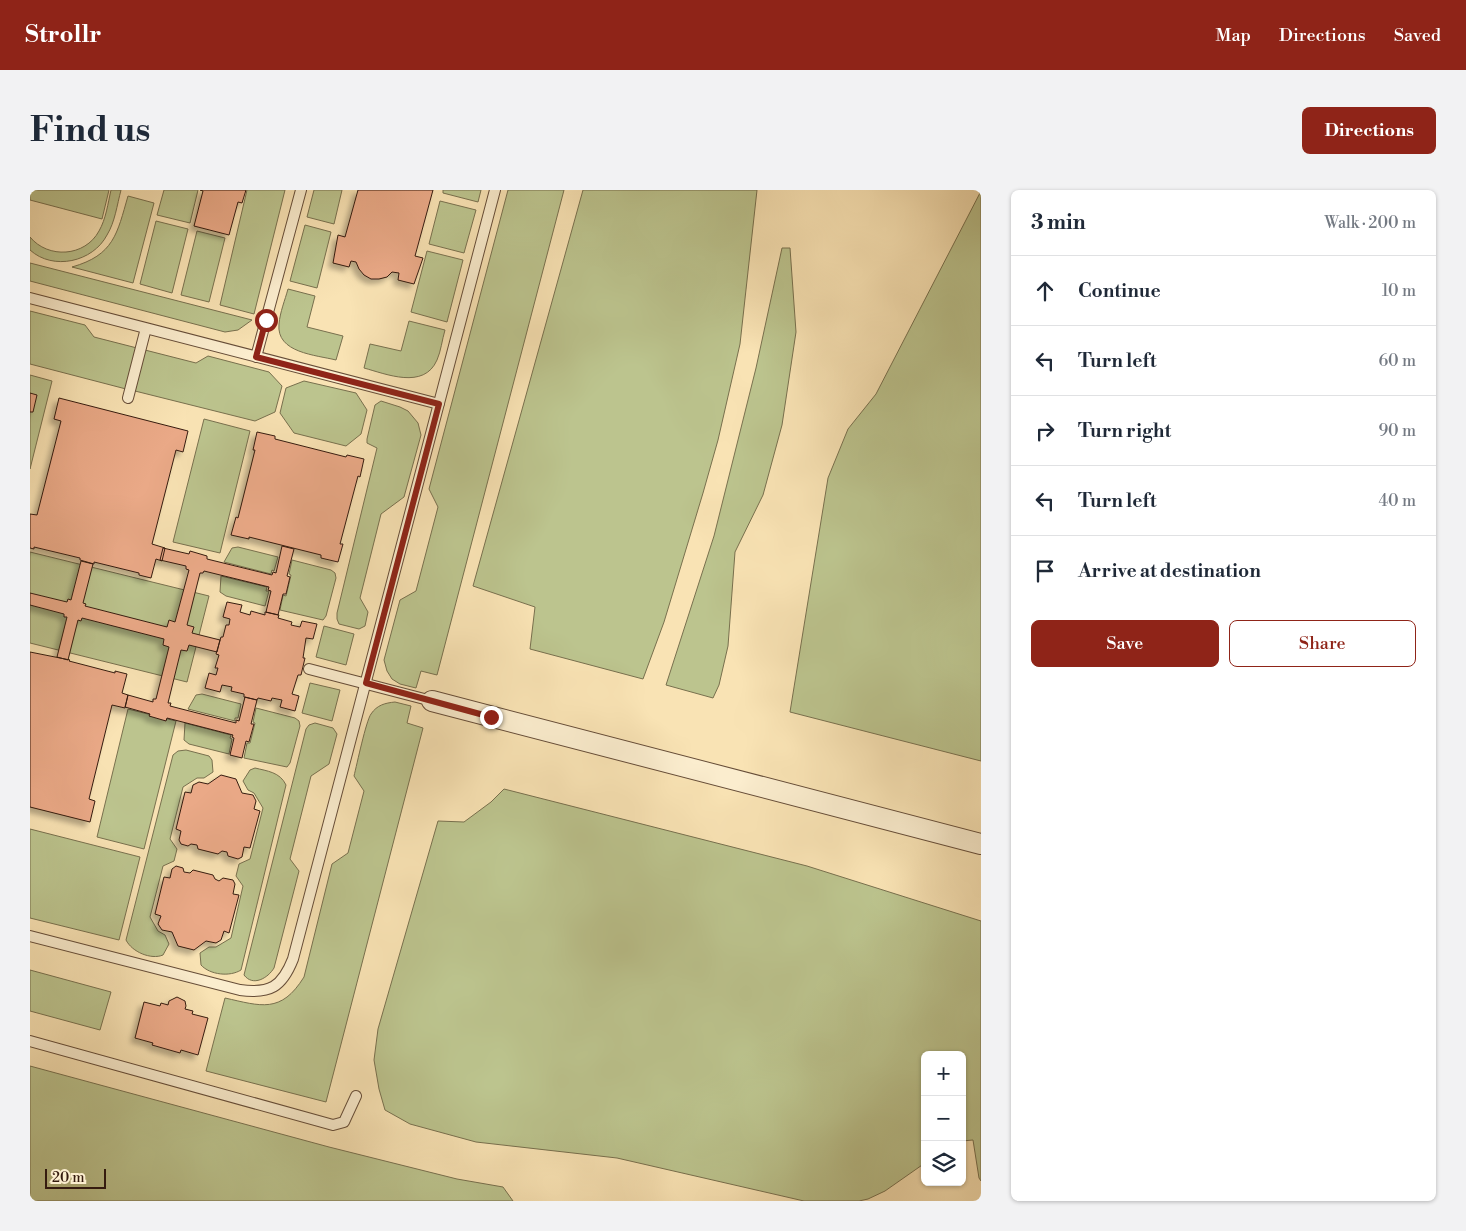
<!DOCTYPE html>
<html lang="en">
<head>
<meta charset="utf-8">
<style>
  :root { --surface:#fff; --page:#f2f2f3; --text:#1f2937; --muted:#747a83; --line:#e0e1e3; --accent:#8f2418 }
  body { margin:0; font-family:"Libre Bodoni",serif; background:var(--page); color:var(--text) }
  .controls { position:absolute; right:15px; bottom:15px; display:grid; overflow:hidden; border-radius:8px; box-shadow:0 1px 4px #0004 }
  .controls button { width:45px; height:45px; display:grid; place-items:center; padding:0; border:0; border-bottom:1px solid var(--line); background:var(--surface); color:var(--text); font:25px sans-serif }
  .scale { position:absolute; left:15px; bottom:12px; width:61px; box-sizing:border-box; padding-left:5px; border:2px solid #351b0f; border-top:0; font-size:14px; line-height:18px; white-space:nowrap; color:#351b0f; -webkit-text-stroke:4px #fbedce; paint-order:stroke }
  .stop { position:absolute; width:15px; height:15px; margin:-11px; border:4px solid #8f2418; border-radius:50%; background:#fff }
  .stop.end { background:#8f2418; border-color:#fff; box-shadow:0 1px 5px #0008 }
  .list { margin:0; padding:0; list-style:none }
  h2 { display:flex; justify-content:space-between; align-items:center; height:65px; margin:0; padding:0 20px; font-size:21px }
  h2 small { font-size:16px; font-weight:400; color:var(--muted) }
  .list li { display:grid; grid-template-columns:32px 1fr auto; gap:15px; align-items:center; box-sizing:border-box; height:70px; padding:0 20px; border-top:1px solid var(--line) }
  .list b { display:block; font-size:19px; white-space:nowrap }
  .list em { font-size:16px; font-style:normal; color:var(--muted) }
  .actions { display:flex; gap:10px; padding:15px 20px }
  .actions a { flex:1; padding:11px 0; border:1px solid var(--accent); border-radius:8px; text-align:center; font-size:18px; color:var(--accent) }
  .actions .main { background:var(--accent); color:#fff }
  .icon { flex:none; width:28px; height:28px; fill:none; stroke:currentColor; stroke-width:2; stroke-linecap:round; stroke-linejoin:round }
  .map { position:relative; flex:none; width:951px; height:1011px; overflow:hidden; border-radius:8px }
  header { display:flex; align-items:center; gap:30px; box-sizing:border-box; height:70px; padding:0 25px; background:var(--accent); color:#fff }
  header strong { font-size:24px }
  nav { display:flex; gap:28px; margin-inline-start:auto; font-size:18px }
  .intro { display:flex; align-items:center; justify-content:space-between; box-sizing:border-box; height:120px; padding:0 30px }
  h1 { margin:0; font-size:35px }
  .button { padding:12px 22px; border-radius:8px; background:var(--accent); color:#fff; font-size:18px; font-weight:700 }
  main { display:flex; gap:30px; padding:0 30px }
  aside { flex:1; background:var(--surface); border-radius:8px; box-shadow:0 1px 4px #0004 }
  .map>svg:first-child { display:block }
  .green { fill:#bcc48e; stroke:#78704e }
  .building { fill:#eaa987; stroke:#351b0f; filter:url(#shadow) }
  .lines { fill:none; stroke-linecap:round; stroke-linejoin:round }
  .service-casing { stroke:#664d38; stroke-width:12 }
  .minor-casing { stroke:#664d38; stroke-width:22 }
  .service { stroke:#fbedce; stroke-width:10 }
  .minor { stroke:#fbedce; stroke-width:20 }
  .route { stroke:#8f2418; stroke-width:6 }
</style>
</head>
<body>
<header>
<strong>Strollr</strong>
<nav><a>Map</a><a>Directions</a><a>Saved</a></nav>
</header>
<div class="intro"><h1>Find us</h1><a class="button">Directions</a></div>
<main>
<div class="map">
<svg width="951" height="1011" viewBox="0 0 951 1011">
  <defs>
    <filter id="shadow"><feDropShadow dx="-4.5" dy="4.5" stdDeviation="2.5" flood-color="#0004"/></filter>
  </defs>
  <rect width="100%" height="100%" fill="#f9e3b4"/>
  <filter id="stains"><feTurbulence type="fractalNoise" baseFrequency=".004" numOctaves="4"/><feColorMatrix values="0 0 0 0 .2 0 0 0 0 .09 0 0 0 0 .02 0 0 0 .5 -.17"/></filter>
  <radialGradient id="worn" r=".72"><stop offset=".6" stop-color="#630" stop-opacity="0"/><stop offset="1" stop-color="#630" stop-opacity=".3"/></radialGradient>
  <!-- green -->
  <path class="green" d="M0,0h79l-7,29 -72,-19z
    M81,0h10c-4,15 -6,32 -14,45 -14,27 -54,36 -77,15v-13c18,22 55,20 69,-6 7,-12 9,-28 12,-41z
    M134,0h34l-8,33 -33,-8z
    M217,0h38l-31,124 -34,-9z
    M284,0h28l-8,34 -27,-7z
    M413,0h38l-3,12 -35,-9z
    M478,0h56l-127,485 -16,-4 -5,17 -16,-4 -8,-5 -5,-8 -3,-11 16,-60 16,-9 22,-84 -9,-18z
    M553,0h174l-17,154 -22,96 -15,53 -39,129 -21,57 -113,-30 5,-42 -62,-21z
    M951,1v570l-191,-49 38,-234 20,-49 28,-35z
    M98,6l26,7 -21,80 -61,-16c42,-12 45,-33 56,-71z
    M410,11l36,9 -12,43 -35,-9z
    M126,31l32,8 -16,64 -32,-9z
    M275,35l26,7 -14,56 -27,-7z
    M167,41l28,7 -16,64 -28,-7z
    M752,58h8l6,84 -14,93 -19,70 -28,57 -7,94 -9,39 -6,13 -47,-13 48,-149 42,-168z
    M397,61l36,9 -16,62 -36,-10z
    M0,73l222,57 -14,10 -13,2 -195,-51z
    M258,99l27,7 -8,31 36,9 -7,24c-20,-5 -60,-7 -57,-36 1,-12 6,-24 9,-35z
    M0,121l55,14 9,12 43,11 -11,41 -96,-25z
    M379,131l36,9c-3,10 -4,21 -8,30 -13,30 -51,14 -73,8l6,-24 31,7z
    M115,160l51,13 12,-7 61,16 13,14 -7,26 -20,9 -120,-30z
    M0,185l22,6 -22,88z
    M274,191l52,12 11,17 -6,24 -15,12 -52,-13 -14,-20 6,-25z
    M351,211l19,6 8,4 10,12 3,12 -17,62 -23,17 -21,84 8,14 -3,14 -6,3 -20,-5 -2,-5v-6l40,-165 -10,-5v-4l8,-34z
    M174,229l46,12 -30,122 -47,-11z
    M208,357l40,10 -4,14 -2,-1 -1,4 -47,-12 8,-14z
    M0,362l179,44 -22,86 -157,-39z
    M262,370l39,10 4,3 1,5 -10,38 -3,4 -43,-10 3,-15 3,1 5,-21 -2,-1z
    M191,386l46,11 -1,4h3l-4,15 -39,-10 -6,-4z
    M294,436l30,8 -8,31 -30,-8z
    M280,493l30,7 -8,31 -30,-8z
    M172,504l39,10 -3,14h-3v3l-47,-12 8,-14z
    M365,512l16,4 -4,17 16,5 -97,374 -120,-31 19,-73c36,8 56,16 79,-21l28,-113 16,-11 16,-62 -10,-15c3,-12 12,-55 17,-62 6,-9 14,-11 24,-12z
    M226,518l39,10 4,3 1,5 -10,37 -3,4 -43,-9 3,-15h3l5,-20 -2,-1z
    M98,519l48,12 -32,128 -47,-12z
    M155,533l46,12 -1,3 2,1 -3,15 -40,-10 -5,-4z
    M285,533l18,5 4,6 -8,30 -18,12 -21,83 9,12 -25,97c-6,10 -21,19 -30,7l62,-246 3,-4z
    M156,560l23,6 3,4 1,12 -9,6h-7l-14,9 -13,52 7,10 -3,12 -11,5 -13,51 8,14 7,4 4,9 -6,11c-12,5 -31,-3 -37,-15l47,-185 5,-4z
    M225,578c12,3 25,4 31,17l-45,185c-11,7 -31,5 -40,-5l-1,-12 9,-6h7l15,-9 12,-52 -7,-10 3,-12 11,-5 13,-51 -9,-15 -6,-3 -5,-9 7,-11z
    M474,599l303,77 174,55v260l-2,-3 -6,-38 -11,1v-86h-37v108l-40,28 -17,8 -9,2h-55l-187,-43 -141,-16 -66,-18 -25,-14 -6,-21 -5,-29 4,-31 60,-208 26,1 27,-20z
    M0,639l110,28 -21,83 -89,-22z
    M0,780l81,22 -11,38 -70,-19z
    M0,876l299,81 128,32 46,8 10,14h-483z"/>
  <!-- building -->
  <path class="building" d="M170,0h46l-4,13 -4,-1 -9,33 -35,-9 9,-35z
    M328,0h75l-18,66 8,2 -9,26 -16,-4 1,-7 -7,-1 -5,5 -8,2h-8l-7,-4 -5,-6 -3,-7 -5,-1 -2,6 -16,-4 5,-28 7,2z
    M0,203l7,2 -4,17h-3z
    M29,208l129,33 -5,21 -7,-2 -24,94 13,4 -3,13 -6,-2 -5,19 -12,-3v-2l-45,-11v2l-14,-4v-2l-46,-11v2l-4,-1v-34l7,1 24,-94 -7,-2z
    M227,242l18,4v3l71,18 1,-2 17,4 -4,18 -2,-1 -18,68h3l-5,18 -17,-4v-3l-72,-18v2l-18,-4 5,-18 2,1 17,-68h-2z
    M252,356l12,3 -7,27 3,1 -4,17h-3l-5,21 -12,-3 5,-21 -3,-1 1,-3 -65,-16 -1,2h-3l-13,52 7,2 -2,6 28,7 -3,12 -28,-7 -2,6 -6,-1 -13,53h3l-1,3 66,17v-3l3,1 6,-24 12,3 -6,24h3l-5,18 -3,-1 -4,17 -12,-3 4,-17 -2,-1 1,-2 -66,-17 -1,3 -17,-5 1,-2 -25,-7 3,-12 25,7v-3h3l13,-52 -6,-2 1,-6 -82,-21 -1,3 -3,-1 -10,40 -11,-3 10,-40h-3v-3l-34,-9v-12l37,9 1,-3 3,1 10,-39 12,3 -10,39 3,1 -1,2 82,21 2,-7 6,2 14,-52 -3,-1v-3l-26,-6 3,-12 26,6 1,-3 17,5v3l65,16 1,-3 3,1z
    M197,412l15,3 -2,7 10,3 1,-4 14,4v-3l14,3 -1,3 14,4 -1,3 9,2 2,-6 15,3 -4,15 -7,-1 -3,20h2l-4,17h-3l-6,19 7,2 -4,15 -15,-4 2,-7 -10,-2 -1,3 -13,-3 -1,2 -13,-3v-3l-13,-3 1,-4 -10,-2 -2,7 -15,-4 4,-15 7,2 2,-7h-3l4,-13 -3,-1 5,-17h2l3,-12h3l1,-6 -7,-2z
    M0,462l40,8 -1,1 46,12v-2l12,3 -5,19 6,2 -3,13 -13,-3 -23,94 6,2 -5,21 -60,-15z
    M191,585l15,4 6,14 11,2 3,6 -2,8 6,2 -10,37 -6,-1 -2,10 -4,2 -10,-3 -1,-4 -5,-1 -4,3 -20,-5 -1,-4 -6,-1 -3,2 -7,-2 -2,-4 2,-9 -5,-2 9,-37 6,1 2,-8 6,-3 9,2z
    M146,676l7,2 1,4 6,1 3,-3 20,5 2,4 4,2 4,-3 10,2 2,4 -2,10 6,1 -10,38 -5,-2 -3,9 -5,3 -10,-2 -12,9 -16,-4 -6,-14 -10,-2 -4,-6 3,-8 -6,-2 9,-37 6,1 2,-9z
    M147,807l8,4 1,5 -1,3 8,2 -1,3 16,4 -10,37 -17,-5 -1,3 -28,-8 1,-2 -18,-5 9,-36 16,4 1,-3 7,2 1,-4z"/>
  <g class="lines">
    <!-- service casing -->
    <g class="service-casing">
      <path id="service" d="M0,108l409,106
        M226,167l45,-167
        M98,208l18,-70
        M279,479l123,32
        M0,746l210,54c30,4 42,-3 53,-31l202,-769
        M0,851l303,84 11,-3 12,-26"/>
    </g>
    <!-- minor casing -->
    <g class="minor-casing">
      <path id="minor" d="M402,511l549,143"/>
    </g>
    <!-- service -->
    <use href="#service" class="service"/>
    <!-- minor -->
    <use href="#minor" class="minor"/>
  </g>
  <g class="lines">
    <!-- route -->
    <path class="route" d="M236,130l-10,37 183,47 -73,279 125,34"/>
  </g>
  <rect width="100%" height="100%" filter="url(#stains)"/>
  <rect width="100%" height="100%" fill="url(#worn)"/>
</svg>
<div class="controls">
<button>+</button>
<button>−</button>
<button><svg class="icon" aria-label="layers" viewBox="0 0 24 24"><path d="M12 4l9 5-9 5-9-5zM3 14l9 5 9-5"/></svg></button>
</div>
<div class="scale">20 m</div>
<div class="stop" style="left:236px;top:130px"></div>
<div class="stop end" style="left:461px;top:527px"></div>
</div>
<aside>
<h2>3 min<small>Walk · 200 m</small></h2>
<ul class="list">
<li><svg class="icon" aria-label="ahead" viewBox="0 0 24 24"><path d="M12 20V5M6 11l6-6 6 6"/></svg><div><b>Continue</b></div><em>10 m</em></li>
<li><svg class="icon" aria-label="left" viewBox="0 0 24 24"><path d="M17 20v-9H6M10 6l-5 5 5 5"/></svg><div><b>Turn left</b></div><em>60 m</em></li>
<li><svg class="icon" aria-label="right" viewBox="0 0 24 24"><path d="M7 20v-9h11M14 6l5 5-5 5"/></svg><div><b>Turn right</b></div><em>90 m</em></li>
<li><svg class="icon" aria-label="left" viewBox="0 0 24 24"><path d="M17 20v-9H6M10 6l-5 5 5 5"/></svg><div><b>Turn left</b></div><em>40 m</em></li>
<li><svg class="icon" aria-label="arrive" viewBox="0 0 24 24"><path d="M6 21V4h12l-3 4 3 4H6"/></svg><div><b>Arrive at destination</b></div></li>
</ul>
<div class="actions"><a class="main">Save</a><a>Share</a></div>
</aside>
</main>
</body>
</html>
